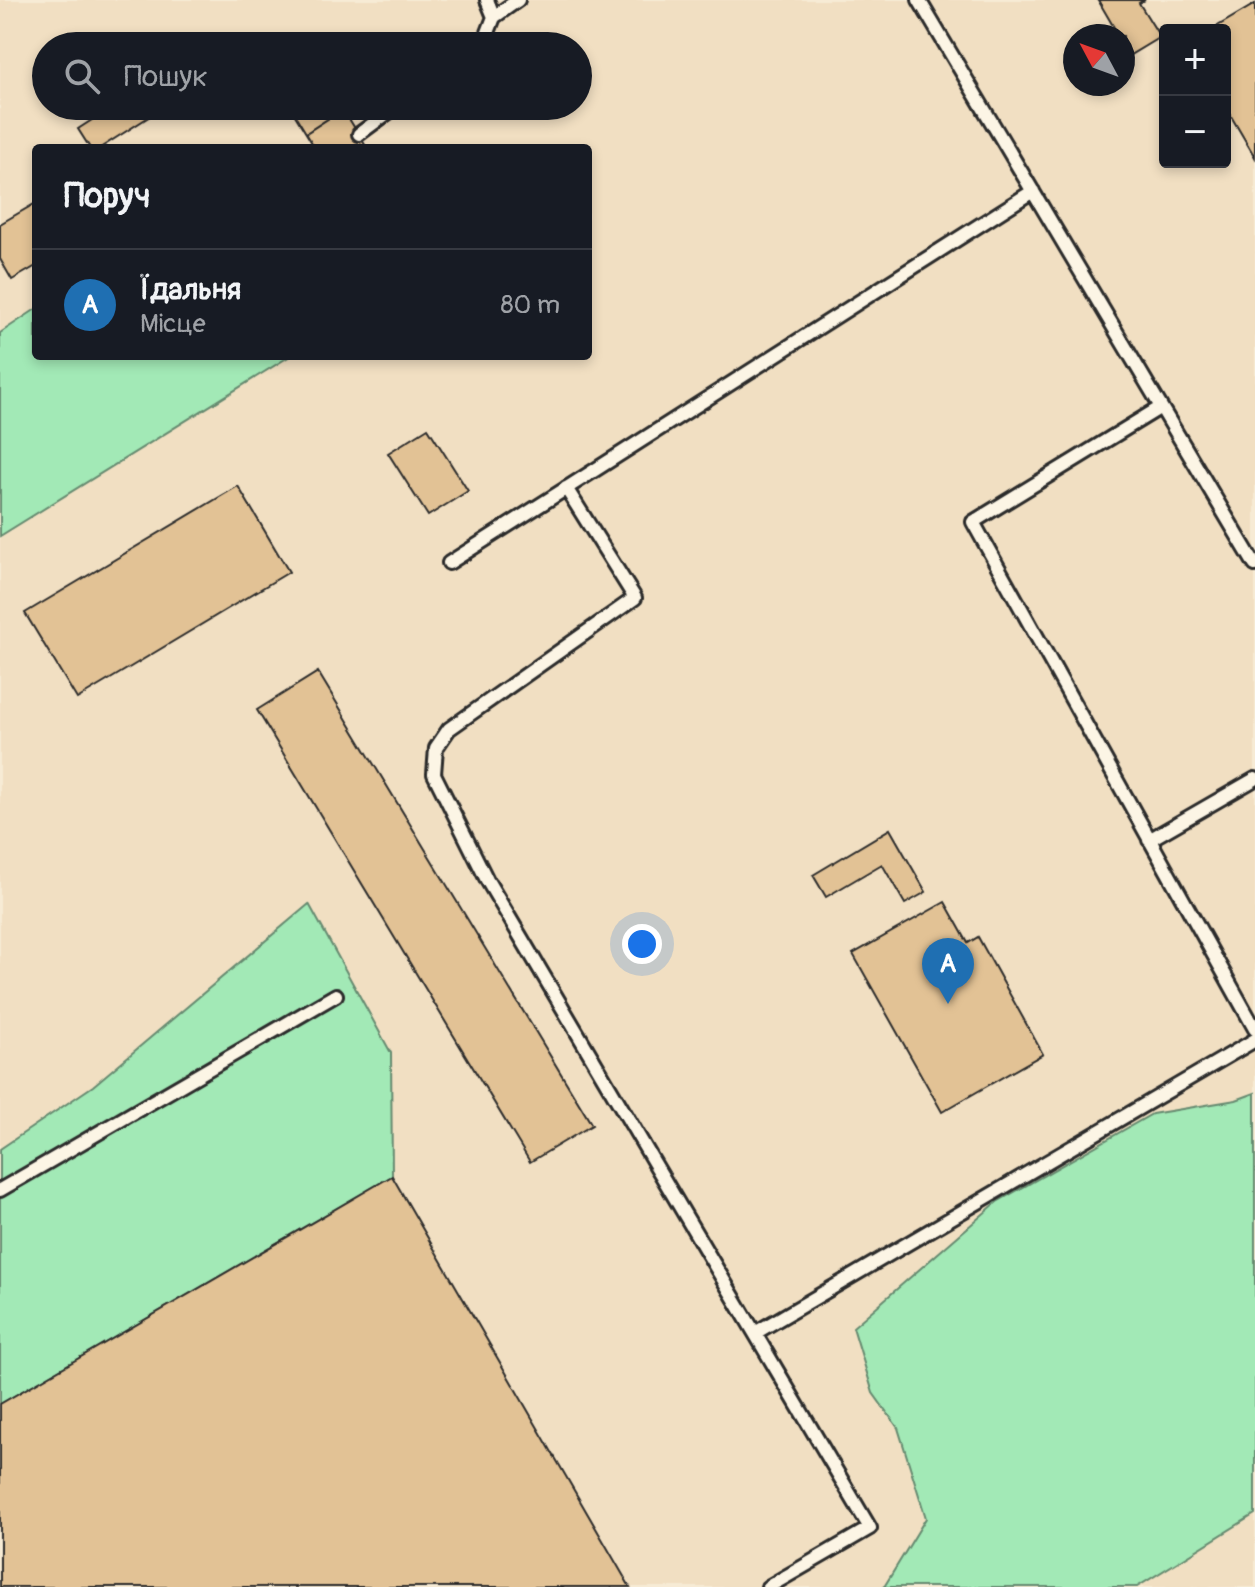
<!DOCTYPE html>
<html lang="uk">
<head>
<meta charset="utf-8">
<style>
  :root { --surface:#171b24; --page:#20242c; --text:#f1f3f6; --muted:#9ea1a6; --line:#363941; --accent:#1f6fb2 }
  body { margin:0; font-family:Pangolin,sans-serif; background:var(--page); color:var(--text) }
  .controls { position:absolute; right:24px; top:24px; display:grid; overflow:hidden; border-radius:8px; box-shadow:0 4px 12px #0003 }
  .controls button { width:72px; height:72px; display:grid; place-items:center; padding:0; border:0; border-bottom:2px solid var(--line); background:var(--surface); color:var(--text); font:40px sans-serif }
  .compass { position:absolute; left:1063px; top:24px; width:72px; height:72px; border-radius:50%; background:var(--surface); box-shadow:0 4px 12px #0003; rotate:311deg }
  .you { position:absolute; left:642px; top:944px; width:28px; height:28px; margin:-20px; border:6px solid #fff; border-radius:50%; background:#1a73e8; box-shadow:0 0 0 12px #1a73e833 }
  .badge { display:grid; place-items:center; width:52px; height:52px; border-radius:50%; background:var(--accent); color:#fff; font-size:26px; font-weight:700 }
  .pin { position:absolute; translate:-50% -66px; filter:drop-shadow(0 2px 4px #0008) }
  .pin::after { content:''; position:absolute; top:42px; width:28px; height:24px; background:inherit; clip-path:polygon(0 0,100% 0,50% 100%) }
  .list { margin:0; padding:0; list-style:none }
  h2 { display:flex; justify-content:space-between; align-items:center; height:104px; margin:0; padding:0 32px; font-size:34px }
  h2 small { font-size:26px; font-weight:400; color:var(--muted) }
  .list li { display:grid; grid-template-columns:52px 1fr auto; gap:24px; align-items:center; box-sizing:border-box; height:112px; padding:0 32px; border-top:2px solid var(--line) }
  .list b { display:block; font-size:30px; white-space:nowrap }
  .list p { margin:0; font-size:26px; white-space:nowrap; color:var(--muted) }
  .list em { font-size:26px; font-style:normal; color:var(--muted) }
  .icon { flex:none; width:44px; height:44px; fill:none; stroke:currentColor; stroke-width:2; stroke-linecap:round; stroke-linejoin:round }
  .map { position:relative; flex:none; width:1255px; height:1587px; overflow:hidden }
  .search { position:absolute; background:var(--surface); box-shadow:0 4px 12px #0003; left:32px; top:32px; width:560px; height:88px; display:flex; align-items:center; gap:20px; box-sizing:border-box; padding:0 28px; border-radius:44px; color:var(--muted); font-size:30px }
  .panel { position:absolute; background:var(--surface); box-shadow:0 4px 12px #0003; left:32px; top:144px; width:560px; height:216px; border-radius:8px }
  .map>svg:first-child { display:block }
  .built { fill:#f1dfc2; fill-rule:evenodd }
  .green { fill:#a2e9b6; stroke:#668a70; stroke-width:2 }
  .building { fill:#e2c295; stroke:#2b2b2b; stroke-width:2 }
  .lines { fill:none; stroke-linecap:round; stroke-linejoin:round }
  .lane-casing { stroke:#2b2b2b; stroke-width:18 }
  .lane { stroke:#fcf5e5; stroke-width:12 }
</style>
</head>
<body>
<div class="map">
<svg width="1255" height="1587" viewBox="0 0 1255 1587">
  <rect width="100%" height="100%" fill="#f7ebd5"/>
  <filter id="ink" filterUnits="userSpaceOnUse"><feTurbulence type="fractalNoise" baseFrequency=".0125" numOctaves="2"/><feDisplacementMap in="SourceGraphic" scale="16" xChannelSelector="R" yChannelSelector="G"/><feConvolveMatrix kernelMatrix="1 2 1 2 8 2 1 2 1" color-interpolation-filters="sRGB"/></filter>
  <g filter="url(#ink)">
    <!-- built -->
    <path class="built" d="M0,0h1255v1587h-1255zM1165,30h60v132h-60zM1075,36h48v48h-48zM46,46h532v60h-532zM36,148h552v208h-552z"/>
    <!-- green -->
    <path class="green" d="M36,309v47h254l-290,180v-203z
      M309,904l82,149 1,123 -392,228v-255l93,-63z
      M1255,1093v421l-118,73h-253l42,-69 -28,-90 -25,-35 -20,-66 144,-125 155,-88 84,-14z"/>
    <!-- building -->
    <path class="building" d="M1098,0h47l-6,3 21,34 -30,18 -7,-12v-7h-4z
      M1255,4v153l-30,-51v-76h-14z
      M88,106h67l3,5 -58,37h-10l-12,-19 17,-11z
      M299,106h43l1,3 -37,24 -14,-23z
      M343,109l24,39h-52l-9,-15z
      M36,203v63l-24,14 -12,-21v-35z
      M428,428l40,63 -40,25 -40,-63z
      M238,486l51,86 -212,127 -52,-86z
      M318,672l274,453 -62,37 -273,-452z
      M890,829l36,63 -21,12 -23,-40 -56,33 -13,-22z
      M945,902l23,41 10,-6 65,117 -101,58 -89,-158z
      M392,1176l238,411h-630v-183z"/>
    <g class="lines">
      <!-- lane casing -->
      <g class="lane-casing">
        <path id="lane" d="M919,0l336,565
          M494,17l24,-17
          M480,46l4,-3 10,-26 -7,-17
          M359,134l38,-28
          M1161,407l-188,115 282,507
          M566,488l69,110 -186,131 -13,19 -2,26 53,106 383,648 -102,59
          M449,563l584,-372
          M1149,840l106,-61
          M0,1190l336,-195
          M755,1333l500,-293"/>
      </g>
      <!-- lane -->
      <use href="#lane" class="lane"/>
    </g>
  </g>
</svg>
<div class="controls">
<button>+</button>
<button>−</button>
</div>
<svg class="compass" viewBox="-18 -18 36 36"><path d="M0-13l5 13h-10z" fill="#e53935"/><path d="M0 13l5-13h-10z" fill="#9ea1a6"/></svg>
<div class="you"></div>
<div class="pin badge" style="left:948px;top:1004px">A</div>
<div class="search"><svg class="icon" aria-label="search" viewBox="0 0 24 24"><circle cx="10" cy="10" r="6"/><path d="M15 15l6 6"/></svg>Пошук</div>
<section class="panel">
<h2>Поруч<small></small></h2>
<ul class="list">
<li><span class="badge">A</span><div><b>Їдальня</b><p>Місце</p></div><em>80 m</em></li>
</ul>
</section>
</div>
</body>
</html>
